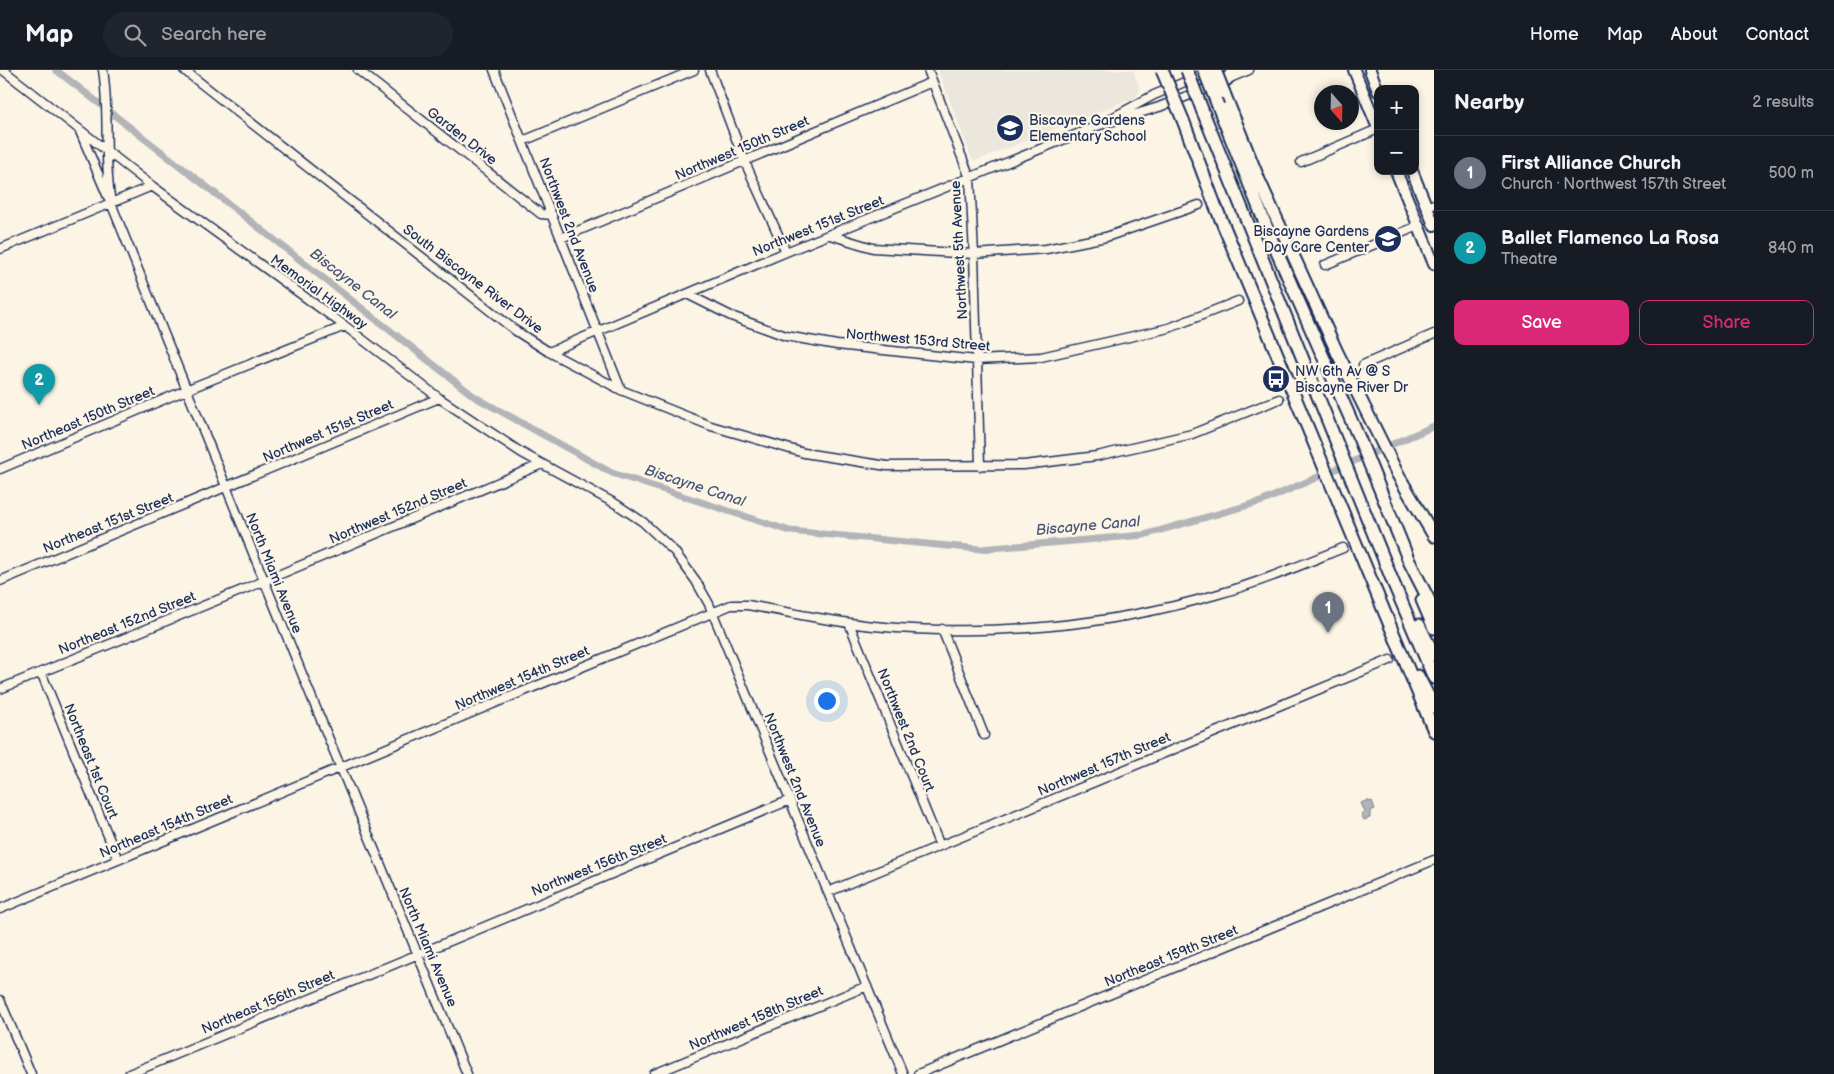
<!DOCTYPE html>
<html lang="en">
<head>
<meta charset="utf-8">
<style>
  :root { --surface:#171b24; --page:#20242c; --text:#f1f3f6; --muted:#9ea1a6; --line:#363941; --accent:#db2777 }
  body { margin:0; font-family:"Balsamiq Sans",sans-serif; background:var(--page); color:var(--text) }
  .controls { position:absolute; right:15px; top:15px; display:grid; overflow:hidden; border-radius:10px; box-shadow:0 2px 8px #0003 }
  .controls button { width:45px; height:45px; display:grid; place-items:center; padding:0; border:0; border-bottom:1px solid var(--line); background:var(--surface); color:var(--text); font:25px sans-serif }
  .compass { position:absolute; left:1314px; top:15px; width:45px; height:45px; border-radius:50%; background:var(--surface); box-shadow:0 2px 8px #0003; rotate:160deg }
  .you { position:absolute; left:826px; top:630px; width:18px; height:18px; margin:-12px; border:4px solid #fff; border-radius:50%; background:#1a73e8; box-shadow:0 0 0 8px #1a73e833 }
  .badge { display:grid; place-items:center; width:32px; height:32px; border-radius:50%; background:var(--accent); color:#fff; font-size:16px; font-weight:700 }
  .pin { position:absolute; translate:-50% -41px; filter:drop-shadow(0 1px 2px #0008) }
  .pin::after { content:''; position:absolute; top:26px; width:18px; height:15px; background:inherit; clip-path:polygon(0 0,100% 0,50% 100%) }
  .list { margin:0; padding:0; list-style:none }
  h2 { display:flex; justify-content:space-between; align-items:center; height:65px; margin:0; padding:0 20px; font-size:21px }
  h2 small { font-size:16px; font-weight:400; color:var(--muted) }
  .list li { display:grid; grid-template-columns:32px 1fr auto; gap:15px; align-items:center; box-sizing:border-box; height:75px; padding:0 20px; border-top:1px solid var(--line) }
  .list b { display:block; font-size:19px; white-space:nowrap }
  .list p { margin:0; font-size:16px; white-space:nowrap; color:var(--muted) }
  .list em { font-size:16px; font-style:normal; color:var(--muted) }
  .actions { display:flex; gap:10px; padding:15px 20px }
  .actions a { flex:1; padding:11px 0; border:1px solid var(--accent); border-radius:10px; text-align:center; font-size:18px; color:var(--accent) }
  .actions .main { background:var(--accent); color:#fff }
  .icon { flex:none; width:28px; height:28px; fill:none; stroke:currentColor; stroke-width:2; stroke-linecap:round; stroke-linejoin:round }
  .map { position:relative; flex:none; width:1434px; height:1004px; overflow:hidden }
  header { display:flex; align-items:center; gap:30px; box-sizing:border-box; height:70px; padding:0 25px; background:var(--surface); border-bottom:1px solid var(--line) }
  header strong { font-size:24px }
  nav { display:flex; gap:28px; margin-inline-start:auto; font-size:18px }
  .search { width:350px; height:45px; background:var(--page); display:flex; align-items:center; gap:12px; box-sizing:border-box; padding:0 18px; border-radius:28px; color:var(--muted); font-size:19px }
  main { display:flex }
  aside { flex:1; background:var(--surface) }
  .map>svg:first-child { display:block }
  .built { fill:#ece7dc }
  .water { fill:#b2b4b8; stroke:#767f94 }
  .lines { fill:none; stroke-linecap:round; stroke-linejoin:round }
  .canal { stroke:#b2b4b8; stroke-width:7 }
  .minor-casing { stroke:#1b2f5e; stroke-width:11 }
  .major-casing { stroke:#1b2f5e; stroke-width:14 }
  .highway-casing { stroke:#1b2f5e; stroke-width:15 }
  .minor { stroke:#fcf5e5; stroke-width:8 }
  .major { stroke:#fcf5e5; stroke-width:10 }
  .highway { stroke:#fcf5e5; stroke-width:11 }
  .highway-bridge-casing { stroke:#1b2f5e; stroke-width:15; stroke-linecap:butt }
  .highway-bridge { stroke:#fcf5e5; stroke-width:11 }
  .labels { text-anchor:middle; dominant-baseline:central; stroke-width:4.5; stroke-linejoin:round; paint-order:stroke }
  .poi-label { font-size:14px; fill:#1b2f5e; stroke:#fcf5e5; text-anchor:start }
  .street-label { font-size:14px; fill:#1b2f5e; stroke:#fcf5e5 }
  .water-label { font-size:15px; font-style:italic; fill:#485779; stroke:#fcf5e5 }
</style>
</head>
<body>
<header>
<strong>Map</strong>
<div class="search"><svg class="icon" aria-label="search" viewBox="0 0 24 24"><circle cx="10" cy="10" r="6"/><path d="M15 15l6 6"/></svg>Search here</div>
<nav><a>Home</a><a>Map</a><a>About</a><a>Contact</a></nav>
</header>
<main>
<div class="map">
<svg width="1434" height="1004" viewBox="0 0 1434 1004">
  <rect width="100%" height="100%" fill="#fcf5e5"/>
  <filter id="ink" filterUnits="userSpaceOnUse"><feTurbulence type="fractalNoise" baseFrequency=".02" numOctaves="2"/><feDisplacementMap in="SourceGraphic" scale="10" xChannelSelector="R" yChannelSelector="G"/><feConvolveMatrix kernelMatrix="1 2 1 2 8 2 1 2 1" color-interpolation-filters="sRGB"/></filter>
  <g filter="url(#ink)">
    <!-- built -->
    <path class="built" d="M938,0h195l7,19 -1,4 -3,4 -161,64 -3,-2z"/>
    <!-- water -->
    <path class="water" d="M1368,730l1,2 3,-1 3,8 -5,2v7l-6,2 -3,-6 4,-2 -4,-9z"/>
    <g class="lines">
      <!-- canal -->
      <path class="canal" d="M56,0l151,117 268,210 137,76 178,58 190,18 164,-14 119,-34 171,-75"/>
      <!-- minor casing -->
      <g class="minor-casing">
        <path id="minor" d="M3,0l149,116 193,140 94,72 83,55 94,51 27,18 31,29 22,30 13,23 194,470
          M103,0c7,44 0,89 8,133l196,483 160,388
          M184,0l332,261 33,21 72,38 90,36 93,27 83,13 137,-1 73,-9 95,-22 87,-35
          M358,0l183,144 11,1
          M494,0l127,320
          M710,0l34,90 42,92
          M928,0l42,108 4,76 6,212
          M1230,8l19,-8
          M1110,49l44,-24 54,-23
          M79,59l29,68
          M523,71l171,-71
          M1301,92l77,-33
          M1427,137l7,-3
          M830,165l43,13 101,6 72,-5 60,-12 93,-32
          M561,168l371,-156
          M0,179l152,-63
          M1325,195l93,-39
          M687,224l44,22 55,20 51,9 139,15 65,-3 128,-29 69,-27
          M549,282l237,-100 311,-126 62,-19 54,-21
          M1363,295l71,-31
          M0,399l186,-79 159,-64
          M0,511l439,-183
          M849,553l91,223
          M942,559l42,106
          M41,602l77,188
          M0,619l264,-108 278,-117
          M828,822l562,-232
          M0,839l731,-304h16c42,7 84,17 127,21 113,11 232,1 341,-31 44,-12 86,-30 128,-47
          M0,930l31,74
          M129,1004l661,-274
          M654,1004l213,-88
          M918,1004l516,-214"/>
      </g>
      <!-- major casing -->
      <g class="major-casing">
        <path id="major" d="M1354,0l24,58
          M1370,0l8,21
          M1396,101l38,93
          M1412,101l22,54"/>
      </g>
      <!-- highway casing -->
      <g class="highway-casing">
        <path id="highway" d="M1226,10l9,-10
          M1224,23l35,87 78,172 61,123 36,61
          M1218,36l55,137 86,195 50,123 25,49
          M1203,42l190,470 41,96
          M1183,50l32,85 219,526
          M1422,530l12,28
          M1419,555l15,30
          M1418,606l16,31"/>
      </g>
      <!-- minor -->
      <use href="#minor" class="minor"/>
      <!-- major -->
      <use href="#major" class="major"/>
      <!-- highway -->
      <use href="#highway" class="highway"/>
      <!-- highway-bridge casing -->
      <g class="highway-bridge-casing">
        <path id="highway-bridge" d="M1162,0l21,50
          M1187,0l16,42
          M1204,0l14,36
          M1215,0l9,23"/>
      </g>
      <!-- highway-bridge -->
      <use href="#highway-bridge" class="highway-bridge"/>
    </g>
  </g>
  <!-- icons -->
  <defs>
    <g id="school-disc" transform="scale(1.4375)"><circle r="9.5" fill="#1b2f5e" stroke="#fcf5e5"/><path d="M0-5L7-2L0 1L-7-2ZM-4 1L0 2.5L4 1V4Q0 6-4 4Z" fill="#fff"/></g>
    <g id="bus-disc" transform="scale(1.4375)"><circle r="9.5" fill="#1b2f5e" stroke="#fcf5e5"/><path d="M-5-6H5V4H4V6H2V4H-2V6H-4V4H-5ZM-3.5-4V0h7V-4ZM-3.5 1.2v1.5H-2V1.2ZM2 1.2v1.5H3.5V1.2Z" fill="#fff"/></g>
  </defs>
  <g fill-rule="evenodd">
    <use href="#school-disc" x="1010" y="58"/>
    <use href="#school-disc" x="1388" y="169"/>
    <use href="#bus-disc" x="1276" y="309"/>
  </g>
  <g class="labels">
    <!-- poi labels -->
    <g class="poi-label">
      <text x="1029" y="50">Biscayne Gardens<tspan x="1029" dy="16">Elementary School</tspan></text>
      <text x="1369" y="161" text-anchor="end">Biscayne Gardens<tspan x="1369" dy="16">Day Care Center</tspan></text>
      <text x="1295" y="301">NW 6th Av @ S<tspan x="1295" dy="16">Biscayne River Dr</tspan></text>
    </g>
    <!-- street labels -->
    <g class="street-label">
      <text transform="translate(462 66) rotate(38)">Garden Drive</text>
      <text transform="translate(742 78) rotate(-23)">Northwest 150th Street</text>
      <text transform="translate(569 155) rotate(69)">Northwest 2nd Avenue</text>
      <text transform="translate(818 156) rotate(-22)">Northwest 151st Street</text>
      <text transform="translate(959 180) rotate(-93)">Northwest 5th Avenue</text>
      <text transform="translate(473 209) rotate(37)">South Biscayne River Drive</text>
      <text transform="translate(319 222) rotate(36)">Memorial Highway</text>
      <text transform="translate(918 270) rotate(5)">Northwest 153rd Street</text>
      <text transform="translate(88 348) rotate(-23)">Northeast 150th Street</text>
      <text transform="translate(328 361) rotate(-23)">Northwest 151st Street</text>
      <text transform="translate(398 441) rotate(-23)">Northwest 152nd Street</text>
      <text transform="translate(108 453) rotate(-22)">Northeast 151st Street</text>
      <text transform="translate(274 503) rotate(68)">North Miami Avenue</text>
      <text transform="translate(127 553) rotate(-22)">Northeast 152nd Street</text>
      <text transform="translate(522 608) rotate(-23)">Northwest 154th Street</text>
      <text transform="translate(906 660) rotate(68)">Northwest 2nd Court</text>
      <text transform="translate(91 691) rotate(68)">Northeast 1st Court</text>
      <text transform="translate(1104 694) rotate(-23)">Northwest 157th Street</text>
      <text transform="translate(795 710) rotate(68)">Northwest 2nd Avenue</text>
      <text transform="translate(166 756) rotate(-23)">Northeast 154th Street</text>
      <text transform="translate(599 795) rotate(-22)">Northwest 156th Street</text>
      <text transform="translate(428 877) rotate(67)">North Miami Avenue</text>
      <text transform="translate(1171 886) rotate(-22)">Northeast 159th Street</text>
      <text transform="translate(268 932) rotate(-23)">Northeast 156th Street</text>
      <text transform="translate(756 948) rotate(-23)">Northwest 158th Street</text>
    </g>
    <!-- water labels -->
    <g class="water-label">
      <text transform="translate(353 214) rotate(38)">Biscayne Canal</text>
      <text transform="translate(695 416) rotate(18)">Biscayne Canal</text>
      <text transform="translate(1088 456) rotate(-5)">Biscayne Canal</text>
    </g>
  </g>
</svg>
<div class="controls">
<button>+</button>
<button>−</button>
</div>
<svg class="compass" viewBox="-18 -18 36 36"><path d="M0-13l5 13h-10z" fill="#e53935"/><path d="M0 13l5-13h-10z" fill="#9ea1a6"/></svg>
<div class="you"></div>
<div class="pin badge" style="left:1328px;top:563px;background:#6b7280">1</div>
<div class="pin badge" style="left:39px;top:335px;background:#0f9aa8">2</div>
</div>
<aside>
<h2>Nearby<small>2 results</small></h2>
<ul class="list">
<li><span class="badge" style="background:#6b7280">1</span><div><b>First Alliance Church</b><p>Church · Northwest 157th Street</p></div><em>500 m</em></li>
<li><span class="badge" style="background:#0f9aa8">2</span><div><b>Ballet Flamenco La Rosa</b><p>Theatre</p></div><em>840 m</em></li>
</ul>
<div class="actions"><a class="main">Save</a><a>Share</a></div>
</aside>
</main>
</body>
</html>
